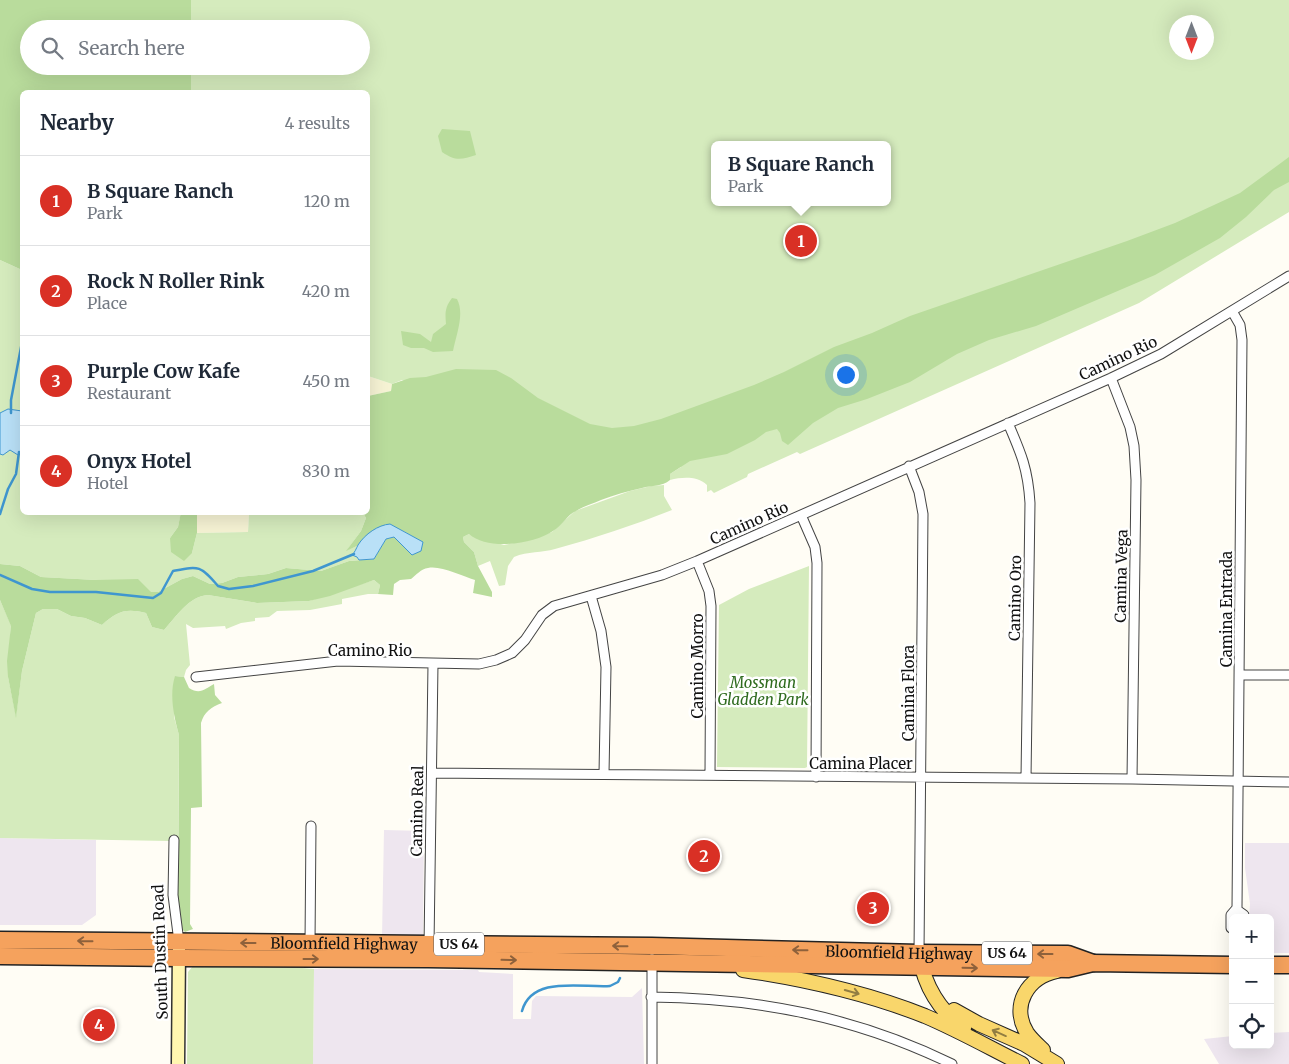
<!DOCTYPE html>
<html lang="en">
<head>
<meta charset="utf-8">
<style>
  :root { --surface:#fff; --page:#f6f6f7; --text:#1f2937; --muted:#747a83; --line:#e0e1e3; --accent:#d93025 }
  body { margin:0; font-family:Merriweather,serif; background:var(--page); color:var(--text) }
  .controls { position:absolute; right:15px; bottom:15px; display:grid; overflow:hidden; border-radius:8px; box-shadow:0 5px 20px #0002 }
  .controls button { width:45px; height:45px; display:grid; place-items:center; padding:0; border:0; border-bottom:1px solid var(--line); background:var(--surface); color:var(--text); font:25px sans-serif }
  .compass { position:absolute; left:1169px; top:15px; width:45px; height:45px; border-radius:50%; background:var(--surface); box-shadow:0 5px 20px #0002; rotate:180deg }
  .you { position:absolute; left:845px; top:374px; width:18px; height:18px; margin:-12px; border:4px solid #fff; border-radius:50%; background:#1a73e8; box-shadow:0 0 0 8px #1a73e833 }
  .badge { display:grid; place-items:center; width:32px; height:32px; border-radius:50%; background:var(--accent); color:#fff; font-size:16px; font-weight:700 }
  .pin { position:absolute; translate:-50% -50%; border:2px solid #fff; box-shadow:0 1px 5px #0006 }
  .popup { position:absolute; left:711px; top:141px; width:180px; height:65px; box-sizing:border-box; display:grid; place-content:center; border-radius:8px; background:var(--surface); filter:drop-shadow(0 1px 4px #0005); font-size:16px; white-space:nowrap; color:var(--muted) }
  .popup b { font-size:19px; color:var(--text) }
  .popup::after { content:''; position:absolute; left:50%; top:100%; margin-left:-10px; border:10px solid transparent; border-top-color:var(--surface) }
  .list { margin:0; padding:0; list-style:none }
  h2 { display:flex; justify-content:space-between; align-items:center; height:65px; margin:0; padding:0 20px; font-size:21px }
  h2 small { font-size:16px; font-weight:400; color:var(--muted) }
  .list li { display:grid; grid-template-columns:32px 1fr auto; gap:15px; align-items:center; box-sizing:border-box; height:90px; padding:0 20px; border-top:1px solid var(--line) }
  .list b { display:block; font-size:19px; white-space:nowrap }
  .list p { margin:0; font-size:16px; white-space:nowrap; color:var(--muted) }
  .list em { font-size:16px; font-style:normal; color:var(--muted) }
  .icon { flex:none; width:28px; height:28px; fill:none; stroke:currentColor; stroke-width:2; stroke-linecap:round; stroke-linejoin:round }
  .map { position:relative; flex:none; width:1289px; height:1064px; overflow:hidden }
  .search { position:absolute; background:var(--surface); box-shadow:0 5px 20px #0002; left:20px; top:20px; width:350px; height:55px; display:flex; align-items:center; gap:12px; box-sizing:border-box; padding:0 18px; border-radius:28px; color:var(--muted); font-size:19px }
  .panel { position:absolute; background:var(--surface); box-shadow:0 5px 20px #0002; left:20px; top:90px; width:350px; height:425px; border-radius:8px }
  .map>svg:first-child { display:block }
  .industrial { fill:#eee6ef }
  .farmland { fill:#f6f3d4 }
  .green { fill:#d5ebbd; fill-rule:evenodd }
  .forest { fill:#b9dc9c }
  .water { fill:#b9e0f7; stroke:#3f96cf }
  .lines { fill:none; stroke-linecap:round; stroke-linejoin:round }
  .stream { stroke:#3f96cf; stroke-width:2.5 }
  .street-casing { stroke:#444; stroke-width:11 }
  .secondary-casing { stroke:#333; stroke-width:15 }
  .primary-casing { stroke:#222; stroke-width:16 }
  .highway-casing { stroke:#222; stroke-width:19 }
  .street { stroke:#fff; stroke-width:9 }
  .secondary { stroke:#fff6b0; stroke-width:12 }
  .primary { stroke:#f9d66b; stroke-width:14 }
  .highway { stroke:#f5a25d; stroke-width:16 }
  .oneway { stroke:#8e613b }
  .oneway2 { stroke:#917d42 }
  .labels { text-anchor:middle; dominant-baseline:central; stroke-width:5; stroke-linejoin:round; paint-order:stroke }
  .shield { fill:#fff; stroke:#585858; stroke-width:1 }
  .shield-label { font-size:14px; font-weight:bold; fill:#111 }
  .street-label { font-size:15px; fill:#111; stroke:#fff }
  .park-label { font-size:15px; font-style:italic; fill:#2f6b1f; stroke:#fff }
</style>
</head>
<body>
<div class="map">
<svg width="1289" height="1064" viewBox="0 0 1289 1064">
  <rect width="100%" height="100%" fill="#fffdf5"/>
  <!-- industrial -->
  <path class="industrial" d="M384,830l40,1 -1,107 -41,-1z
    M0,838l96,2v75l-14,10h-82z
    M1245,843h44v110h-19v-35h-21l1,-14 -5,-36z
    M314,969l164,1 1,2 34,2v45h18l1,-18 4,-5 96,1 10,-9 2,76h-331z
    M1289,1032v32h-70l-15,-25 29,-3v9h37v-12z"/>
  <!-- farmland -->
  <path class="farmland" d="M368,376l24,8 -1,7 -23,5z
    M197,513h52l-1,19 -51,1z"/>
  <!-- green -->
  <path class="green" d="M0,0h1289v212l-150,91 -339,151 -3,-2 -49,22 -1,3 -33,16 -3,-3 -4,2v-7c-10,-9 -24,-8 -37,-5v-6l11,-7 -279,-87 -10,4 -24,-8v-284h-346zM1176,22h30v30h-30zM29,29h332v37h-332zM715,145h172v57h-172z
    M0,260l22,10v242l159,1 -3,14 -8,11 22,15 5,-20 51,-1 1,-19h114l3,5 -5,13 -14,19 10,-4 -1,6 3,8 -10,1 -28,10 -35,-3 -18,6 -30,3 -16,6 -12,1 -17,-8 -11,3 -24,13h-8l-54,-12 -55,-3 -21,-11 -20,-2z
    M664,485v11l8,14c-38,15 -77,28 -117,39 -13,4 -27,2 -41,8l-6,9 -3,19 -6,1 -9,-25 -12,5 -4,-14 -10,-10 -1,-5 6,-3 35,11 25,-5 23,-8 23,-21 55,-20 21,-5z
    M809,566l-2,201 -2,1 -88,-1 2,-162 30,-16z
    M374,580l6,5 -2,9h-10l-26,5v5l-32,6 -33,1 -8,6 -14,1v3l-14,2 -15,6 -1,-3 -32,2 -7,-4 4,41 -4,5 -2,7 -9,-1 -1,41 5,18 -1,104 -9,2 -169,-3v-238l11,25 -3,52 8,39 6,-45 14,-58 7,-4h14l14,7 14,2 17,7c15,-14 24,-17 44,-12l6,14 12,3c12,-13 25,-34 44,-35l49,8 52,-2z
    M193,966h86l35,3 -1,95h-126l1,-92z"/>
  <!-- forest -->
  <path class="forest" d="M0,0h191v29h-162v37h162v26h-169v178l-22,-10z
    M442,129l28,2 6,24c-15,5 -21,6 -34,-3l-4,-16z
    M1289,157v25l-15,8 -28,27 -26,21 -65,37 -119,51 -47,14 -32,14 -47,28 -43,17 -29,9 -25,15 -25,22 -6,-4 -2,-8 -3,-4 -11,3 -11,8 -28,14 -37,7 -20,13v6c-8,7 -18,5 -28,8 -14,3 -28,7 -41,12 -8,4 -18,6 -25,11 -9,4 -14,15 -23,20 -19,13 -65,20 -84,3l-6,3 1,5 10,10 4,14 14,26v5l-19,-4 2,-13c-13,-4 -35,-15 -47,-12 -7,1 -12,7 -17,11l-11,1 -6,4 -1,11 -15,-1 2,-9 -6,-5 -44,16 -21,5 -52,2 -49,-8c-19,1 -32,22 -44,35l-12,-3 -6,-14c-20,-5 -29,-2 -44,12l-17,-7 -14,-2 -14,-7h-14l-7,4 -14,58 -6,47 -8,-41 -1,-16 4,-35 -11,-26v-36l20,2 21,11 55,3 42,-1 13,13h7l24,-13 11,-3 17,8 12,-1 16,-6 30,-3 18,-6 35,3 28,-10 25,-2 12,-20 8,-2 18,18 10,-13 -19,-11h-30l-16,15 -11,5 15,-20 5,-13 -3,-5 5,-1v-116l23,-5 1,-7 18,-6 16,-1 30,-8 40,1 15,8 27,20 52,26 22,4 22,-2 27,-7 93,-34 30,-13 50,-25 38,-14 38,-17 217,-75 48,-18 65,-30z
    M452,298l5,1c8,15 -1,36 -4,52l-20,1 -9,-4h-13l-8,-3 -2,-14 19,3 11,8 2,-8 13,-10c-1,-11 -1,-17 6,-26z
    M181,512l16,1v20l-5,20 -8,8 -13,-9 -1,-14 8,-11z
    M175,676l9,1 5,11c11,7 16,1 25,-4l1,11 7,8c-11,4 -18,9 -21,20l1,84 -11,1 -1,116 3,5 -8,3 -3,-3 -4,-30 1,-164c-5,-18 -10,-40 -4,-59z"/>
  <!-- water -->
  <path class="water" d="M8,409l14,2v43l-4,1 -8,-5 -7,5 -3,-1v-41z
    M390,524l33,18 -2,9 -9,4 -18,-18 -8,2 -12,20 -15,1 -2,-3 -5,-2c3,-3 4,-6 6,-10 7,-11 20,-20 32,-21z"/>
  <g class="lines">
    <!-- stream -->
    <path class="stream" d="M11,413v-13l11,-58
      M0,514l8,-25 8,-15 3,-22
      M0,575l32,14 18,3h46l57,6 8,-5 12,-22c26,-5 27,-6 45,15l11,3 24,-3 60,-15 41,-17
      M522,1011c10,-36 60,-23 88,-25l8,-4 2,-4"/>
    <!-- street casing -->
    <g class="street-casing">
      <path id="street" d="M1232,311l8,14 2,15 -5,568 -6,7v13l2,1
        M1111,378l19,49 4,19 2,34 -4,299
        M1008,423c13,30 20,46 22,80l-4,275
        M909,466l10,26 4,22 -4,439
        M801,515l14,32 2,16 -1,214
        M697,561l12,30 2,15 -1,168
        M591,596l10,35 5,36 -2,107
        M1240,675h49
        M196,677l142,-16 141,3 17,-4 16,-7 13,-13 17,-25 12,-9 108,-31 35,-14 414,-183 50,-24 128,-78
        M432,773l700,6 157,3
        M174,840l-1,55 6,47
        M1237,910l7,5v3
        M310,943l1,-117
        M429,946l4,-282
        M651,997c107,1 205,20 301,67
        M652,1064v-105"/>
    </g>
    <!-- secondary casing -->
    <g class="secondary-casing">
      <path id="secondary" d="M178,1064l1,-115"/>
    </g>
    <!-- primary casing -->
    <g class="primary-casing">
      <path id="primary" d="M920,957c4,28 20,55 44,71
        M743,970c62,9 124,23 182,46 33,14 65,32 97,48
        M954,1010l25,14 45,20 33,20
        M1043,1050c-5,-5 -11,-10 -16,-17 -17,-28 1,-56 30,-62"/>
    </g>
    <!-- highway casing -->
    <g class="highway-casing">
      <g id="highway">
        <path id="s1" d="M0,940l652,6 267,7 149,1 25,9"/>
        <path d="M0,956l178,2 250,1 640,10 25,-6 140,2"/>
        <path d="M1270,965h19"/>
      </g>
    </g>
    <!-- street -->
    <use href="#street" class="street"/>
    <!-- secondary -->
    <use href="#secondary" class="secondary"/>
    <!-- primary -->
    <use href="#primary" class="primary"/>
    <!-- highway -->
    <use href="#highway" class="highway"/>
  </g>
  <!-- one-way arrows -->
  <defs><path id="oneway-shaft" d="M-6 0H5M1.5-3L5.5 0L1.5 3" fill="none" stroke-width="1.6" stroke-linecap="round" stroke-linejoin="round" transform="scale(1.25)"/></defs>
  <g class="oneway">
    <use href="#oneway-shaft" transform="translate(85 941) rotate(-179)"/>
    <use href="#oneway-shaft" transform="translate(248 943) rotate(-180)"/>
    <use href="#oneway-shaft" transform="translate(620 946) rotate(-179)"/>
    <use href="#oneway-shaft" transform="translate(800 950) rotate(-179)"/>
    <use href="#oneway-shaft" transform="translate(1045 954) rotate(-180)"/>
    <use href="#oneway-shaft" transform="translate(311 959)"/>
    <use href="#oneway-shaft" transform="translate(509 960) rotate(1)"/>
    <use href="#oneway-shaft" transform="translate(970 968) rotate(1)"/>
  </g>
  <g class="oneway2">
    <use href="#oneway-shaft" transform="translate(852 992) rotate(16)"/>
    <use href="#oneway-shaft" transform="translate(999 1033) rotate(-156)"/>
  </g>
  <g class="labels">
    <!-- shield labels -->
    <g class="shield">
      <rect x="434" y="932.5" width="50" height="23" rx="4"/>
      <rect x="982" y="941.5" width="50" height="23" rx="4"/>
    </g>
    <g class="shield-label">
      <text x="459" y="944">US 64</text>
      <text x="1007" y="953">US 64</text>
    </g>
    <!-- street labels -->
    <g class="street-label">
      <text transform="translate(1118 358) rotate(-25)">Camino Rio</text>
      <text transform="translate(749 523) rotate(-24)">Camino Rio</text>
      <text transform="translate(1121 576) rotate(-89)">Camina Vega</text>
      <text transform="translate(1015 598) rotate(-89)">Camino Oro</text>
      <text transform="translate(1226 609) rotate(-90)">Camina Entrada</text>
      <text x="370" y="650">Camino Rio</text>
      <text transform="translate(697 666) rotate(-90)">Camino Morro</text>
      <text transform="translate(908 693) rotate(-90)">Camina Flora</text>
      <text x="861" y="763">Camina Placer</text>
      <text transform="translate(417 811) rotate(-89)">Camino Real</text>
      <text stroke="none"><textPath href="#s1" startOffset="344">Bloomfield Highway</textPath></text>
      <text transform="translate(160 952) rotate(-92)">South Dustin Road</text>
      <text stroke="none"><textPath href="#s1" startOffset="899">Bloomfield Highway</textPath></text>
    </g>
    <!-- park labels -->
    <g class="park-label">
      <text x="763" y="682">Mossman<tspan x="763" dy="17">Gladden Park</tspan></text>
    </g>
  </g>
</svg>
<div class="controls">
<button>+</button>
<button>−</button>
<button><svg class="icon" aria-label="locate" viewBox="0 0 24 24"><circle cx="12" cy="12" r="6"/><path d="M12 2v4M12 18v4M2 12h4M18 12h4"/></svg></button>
</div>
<svg class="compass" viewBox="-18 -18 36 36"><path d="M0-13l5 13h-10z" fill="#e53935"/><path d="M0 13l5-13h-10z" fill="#747a83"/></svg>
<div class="you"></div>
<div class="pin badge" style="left:801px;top:241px">1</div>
<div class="popup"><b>B Square Ranch</b>Park</div>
<div class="pin badge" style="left:704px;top:856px">2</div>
<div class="pin badge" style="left:873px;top:908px">3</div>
<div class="pin badge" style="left:99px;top:1025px">4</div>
<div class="search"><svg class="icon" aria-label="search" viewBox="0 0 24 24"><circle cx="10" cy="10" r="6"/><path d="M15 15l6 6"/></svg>Search here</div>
<section class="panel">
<h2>Nearby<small>4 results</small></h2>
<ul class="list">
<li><span class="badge">1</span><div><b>B Square Ranch</b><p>Park</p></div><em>120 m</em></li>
<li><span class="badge">2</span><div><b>Rock N Roller Rink</b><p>Place</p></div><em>420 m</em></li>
<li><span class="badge">3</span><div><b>Purple Cow Kafe</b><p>Restaurant</p></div><em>450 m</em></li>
<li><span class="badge">4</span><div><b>Onyx Hotel</b><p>Hotel</p></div><em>830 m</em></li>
</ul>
</section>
</div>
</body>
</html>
